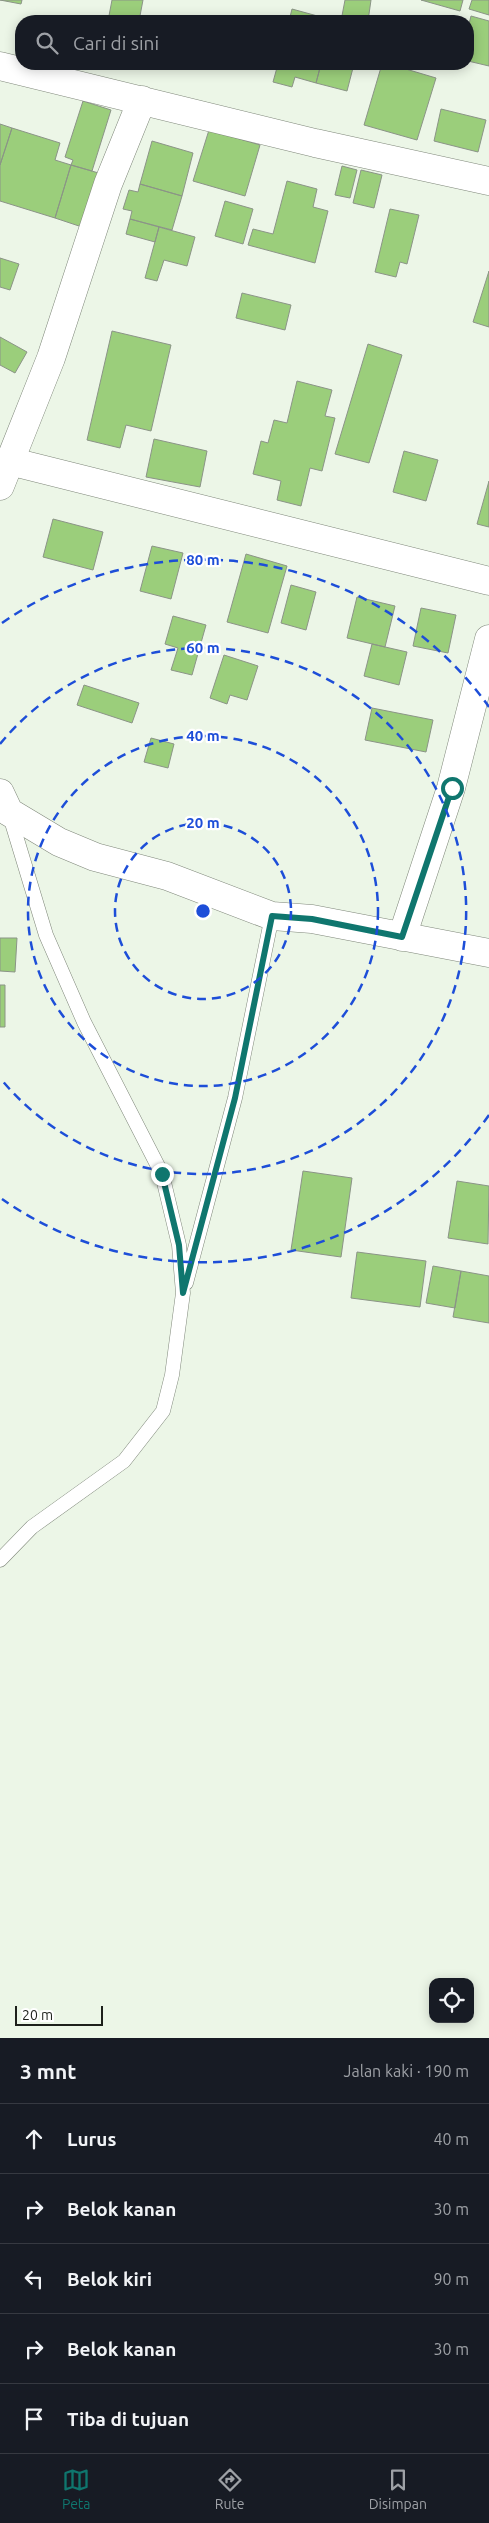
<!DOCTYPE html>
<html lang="id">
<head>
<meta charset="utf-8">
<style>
  :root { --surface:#171b24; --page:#20242c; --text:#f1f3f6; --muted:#9ea1a6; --line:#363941; --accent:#0f766e }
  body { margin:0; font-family:Ubuntu,sans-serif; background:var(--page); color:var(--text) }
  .controls { position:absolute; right:15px; bottom:15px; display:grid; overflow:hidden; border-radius:10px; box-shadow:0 2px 12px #0003 }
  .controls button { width:45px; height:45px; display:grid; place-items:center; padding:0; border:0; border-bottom:1px solid var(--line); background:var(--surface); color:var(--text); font:25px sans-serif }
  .scale { position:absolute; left:15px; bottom:12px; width:88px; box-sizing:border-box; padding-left:5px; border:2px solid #1d201b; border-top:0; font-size:14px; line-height:18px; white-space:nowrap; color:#1d201b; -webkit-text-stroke:4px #fff; paint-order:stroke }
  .stop { position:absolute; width:15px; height:15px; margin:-11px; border:4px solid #0f766e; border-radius:50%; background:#fff }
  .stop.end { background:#0f766e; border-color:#fff; box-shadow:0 1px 5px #0008 }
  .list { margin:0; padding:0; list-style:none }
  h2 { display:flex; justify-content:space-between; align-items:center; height:65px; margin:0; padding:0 20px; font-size:21px }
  h2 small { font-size:16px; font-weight:400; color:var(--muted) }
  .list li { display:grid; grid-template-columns:32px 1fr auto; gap:15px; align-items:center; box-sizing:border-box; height:70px; padding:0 20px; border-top:1px solid var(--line) }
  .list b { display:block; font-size:19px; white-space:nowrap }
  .list em { font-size:16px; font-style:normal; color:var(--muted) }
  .icon { flex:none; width:28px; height:28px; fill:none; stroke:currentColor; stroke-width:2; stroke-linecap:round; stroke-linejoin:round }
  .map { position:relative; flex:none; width:489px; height:2038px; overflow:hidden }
  .search { position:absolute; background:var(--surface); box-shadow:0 2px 12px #0003; left:15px; right:15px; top:15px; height:55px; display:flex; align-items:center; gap:12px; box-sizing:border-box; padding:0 18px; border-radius:20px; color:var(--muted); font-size:19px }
  .sheet { height:415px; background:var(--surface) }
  nav { display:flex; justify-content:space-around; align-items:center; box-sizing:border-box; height:70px; border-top:1px solid var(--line); background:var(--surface); font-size:14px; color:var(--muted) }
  nav a { display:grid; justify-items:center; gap:2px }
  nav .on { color:var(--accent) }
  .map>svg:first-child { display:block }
  .building { fill:#9bce7b; stroke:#8b9487 }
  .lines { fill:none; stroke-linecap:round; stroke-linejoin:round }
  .service-casing { stroke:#7f877a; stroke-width:15 }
  .minor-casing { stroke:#7f877a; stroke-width:29 }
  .service { stroke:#fff; stroke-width:14 }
  .minor { stroke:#fff; stroke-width:28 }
  .route { stroke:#0f766e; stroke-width:6 }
  .ring { fill:none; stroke:#1d4ed8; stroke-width:2.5; stroke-dasharray:9 6 }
  .centre { fill:#1d4ed8; stroke:#fff; stroke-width:2.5 }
  .ring-label { font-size:15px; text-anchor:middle; font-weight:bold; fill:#1d4ed8; stroke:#fff; stroke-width:4.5; stroke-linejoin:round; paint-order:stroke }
</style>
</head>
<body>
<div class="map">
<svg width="489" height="2038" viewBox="0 0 489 2038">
  <rect width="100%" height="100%" fill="#ecf6e7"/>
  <!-- building -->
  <path class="building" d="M0,0h22l-1,4z
    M112,0h31l-4,21h-31z
    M345,0h26l-3,21h-27z
    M421,0h42l-3,11z
    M472,0h17v15l-20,-6z
    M292,9l40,11v1h-43z
    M471,16l18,5v45l-21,-5v-33z
    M278,64h43l-5,19 -21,-6 -3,10 -19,-5z
    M321,64h33l-7,27 -31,-8z
    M382,64h7l47,14 -19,62 -53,-15z
    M83,101l28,9 -19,61 -21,-6 2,-5 -8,-3z
    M441,109l45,11 -8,32 -44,-11z
    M0,124l12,4 -12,37z
    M12,128l48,15 -5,17 16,5 -16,53 -55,-17v-36z
    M209,130l51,15 -15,51 -52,-15z
    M152,141l41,12 -11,43 -42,-12z
    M71,165l31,9 -17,54 -30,-10z
    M342,166l15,4 -7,28 -15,-3z
    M361,170l21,5 -8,33 -21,-5z
    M287,181l30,8 -4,18 15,4 -13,52 -67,-18 5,-16 20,5z
    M140,184l42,12 -10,34 -42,-11 2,-8 -9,-2 6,-19 9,2z
    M225,201l28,8 -10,35 -28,-8z
    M390,209l29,6 -12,49 -7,-2 -4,15 -21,-5z
    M130,219l29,8 -4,15 -29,-8z
    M159,227l36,10 -8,29 -23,-6 -7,21 -12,-3z
    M0,258l19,6 -9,26 -10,-3z
    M489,271v56l-16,-5z
    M242,293l49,12 -6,25 -49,-12z
    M112,331l59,14 -20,86 -25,-6 -6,23 -33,-8z
    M0,337l27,15 -12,21 -15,-8z
    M368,344l34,11 -33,108 -34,-9z
    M297,381l35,9 -7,26 10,2 -13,53 -12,-3 -9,38 -24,-6 4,-19 -28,-7 8,-33 7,2 6,-23 13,3z
    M154,439l53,12 -7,36 -54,-10z
    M404,451l34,9 -12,41 -33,-9z
    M489,481v46l-12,-3z
    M53,519l50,13 -10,38 -50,-13z
    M152,546l31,7 -12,46 -31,-8z
    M246,554l41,12 -19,67 -41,-11z
    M291,585l25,7 -10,38 -25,-7z
    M357,597l38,9 -10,41 -38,-9z
    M421,608l35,7 -8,38 -35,-7z
    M173,616l33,9 -14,50 -21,-5 7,-22 -13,-4z
    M372,644l35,8 -8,33 -35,-9z
    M224,655l34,11 -11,34 -17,-5 -3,9 -17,-6z
    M84,685l55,18 -7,20 -55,-18z
    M372,708l61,12 -7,32 -61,-12z
    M151,738l23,6 -6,24 -24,-6z
    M0,938h17l-2,34 -15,-1z
    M0,985h5v42h-5z
    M303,1171l49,7 -11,79 -50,-7z
    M457,1181l32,5 -1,58 -40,-6z
    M357,1252l69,9 -6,46 -69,-9z
    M433,1266l28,5 -6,37 -29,-5z
    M461,1271l28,5v47l-36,-6z"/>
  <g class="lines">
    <!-- service casing -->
    <g class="service-casing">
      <path id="service" d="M186,1283l49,-185 37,-182
        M0,1560l32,-33 92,-66 39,-50 9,-36 11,-82 -4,-48 -17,-71 -78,-152 -38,-87 -37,-122"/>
    </g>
    <!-- minor casing -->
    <g class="minor-casing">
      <path id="minor" d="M0,66l315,77 174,38
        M9,461l480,120
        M0,486l51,-128 57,-174 34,-84
        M0,793l9,19 50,30 36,15 72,19 105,40 40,3 177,34
        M402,937l49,-149 38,-149"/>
    </g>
    <!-- service -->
    <use href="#service" class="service"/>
    <!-- minor -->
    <use href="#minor" class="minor"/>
  </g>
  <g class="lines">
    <!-- route -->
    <path class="route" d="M162,1174l17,71 4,48 52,-195 37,-182 40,3 90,18 50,-149"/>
  </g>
  <!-- distance rings -->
  <g class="ring">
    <circle cx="203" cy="911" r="88"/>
    <circle cx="203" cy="911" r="175"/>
    <path d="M0 744A263 263 0 1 1 0 1078"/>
    <path d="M489 1115A351 351 0 0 1 2 1199M2 623A351 351 0 0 1 489 707"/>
  </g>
  <circle cx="203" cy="911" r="8" class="centre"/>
  <g class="ring-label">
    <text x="203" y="565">80 m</text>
    <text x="203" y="653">60 m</text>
    <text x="203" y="741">40 m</text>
    <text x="203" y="828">20 m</text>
  </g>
</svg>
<div class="controls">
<button><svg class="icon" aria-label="locate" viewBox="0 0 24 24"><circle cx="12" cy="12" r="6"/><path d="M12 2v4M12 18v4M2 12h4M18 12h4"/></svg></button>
</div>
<div class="scale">20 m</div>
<div class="stop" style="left:452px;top:788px"></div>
<div class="stop end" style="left:162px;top:1174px"></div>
<div class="search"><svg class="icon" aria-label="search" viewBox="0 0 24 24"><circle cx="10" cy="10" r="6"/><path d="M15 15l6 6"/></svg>Cari di sini</div>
</div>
<section class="sheet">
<h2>3 mnt<small>Jalan kaki · 190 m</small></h2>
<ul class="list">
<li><svg class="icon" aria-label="ahead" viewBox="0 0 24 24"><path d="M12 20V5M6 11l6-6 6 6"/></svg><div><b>Lurus</b></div><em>40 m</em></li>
<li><svg class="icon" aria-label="right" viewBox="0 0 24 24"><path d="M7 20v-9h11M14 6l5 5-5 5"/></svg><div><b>Belok kanan</b></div><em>30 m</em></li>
<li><svg class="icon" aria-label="left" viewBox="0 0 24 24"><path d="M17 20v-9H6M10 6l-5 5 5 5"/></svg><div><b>Belok kiri</b></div><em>90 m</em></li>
<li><svg class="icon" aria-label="right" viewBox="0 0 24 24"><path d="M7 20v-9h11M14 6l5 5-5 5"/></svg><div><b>Belok kanan</b></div><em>30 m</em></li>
<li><svg class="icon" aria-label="arrive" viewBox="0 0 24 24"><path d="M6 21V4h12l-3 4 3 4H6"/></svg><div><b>Tiba di tujuan</b></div></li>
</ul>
</section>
<nav>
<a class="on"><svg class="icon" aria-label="map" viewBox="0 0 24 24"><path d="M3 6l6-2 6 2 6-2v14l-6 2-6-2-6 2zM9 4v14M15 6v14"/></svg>Peta</a>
<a><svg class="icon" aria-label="directions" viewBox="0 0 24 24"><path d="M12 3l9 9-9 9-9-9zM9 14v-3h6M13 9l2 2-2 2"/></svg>Rute</a>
<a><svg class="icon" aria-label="saved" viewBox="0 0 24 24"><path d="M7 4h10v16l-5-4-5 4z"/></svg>Disimpan</a>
</nav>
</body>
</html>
